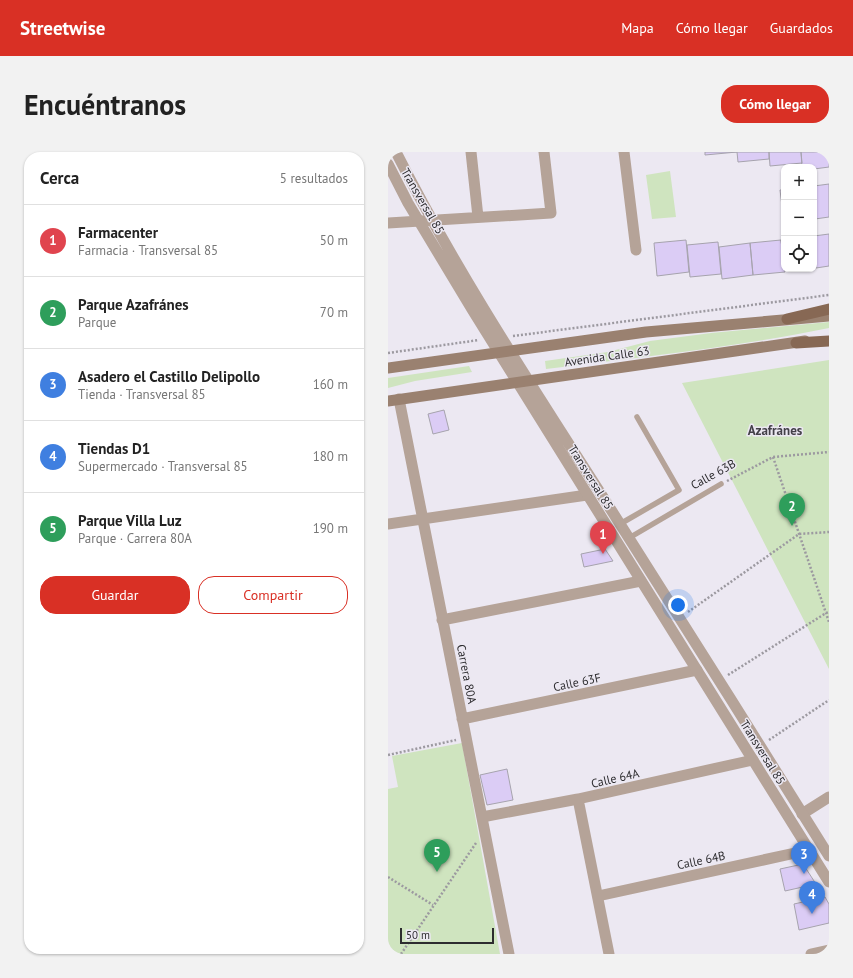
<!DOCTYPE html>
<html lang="es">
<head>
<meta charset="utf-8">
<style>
  :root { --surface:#fff; --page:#f2f2f2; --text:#222; --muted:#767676; --line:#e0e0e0; --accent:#d93025 }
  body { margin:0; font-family:"PT Sans",sans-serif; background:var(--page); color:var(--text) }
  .controls { position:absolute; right:12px; top:12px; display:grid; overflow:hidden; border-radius:8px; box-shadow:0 1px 3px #0004 }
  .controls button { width:36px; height:36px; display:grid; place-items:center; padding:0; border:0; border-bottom:1px solid var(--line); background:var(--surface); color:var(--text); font:20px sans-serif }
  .scale { position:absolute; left:12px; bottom:10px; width:94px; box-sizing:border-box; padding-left:4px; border:2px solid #2d2c2f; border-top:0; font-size:11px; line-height:14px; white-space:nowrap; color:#2d2c2f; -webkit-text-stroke:3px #ece8f2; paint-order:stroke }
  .you { position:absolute; left:290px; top:453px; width:14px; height:14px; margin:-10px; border:3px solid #fff; border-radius:50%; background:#1a73e8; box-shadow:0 0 0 6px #1a73e833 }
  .badge { display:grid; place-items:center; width:26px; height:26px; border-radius:50%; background:var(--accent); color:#fff; font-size:13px; font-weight:700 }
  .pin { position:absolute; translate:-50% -33px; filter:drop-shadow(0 1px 2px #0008) }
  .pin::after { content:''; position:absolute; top:21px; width:14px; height:12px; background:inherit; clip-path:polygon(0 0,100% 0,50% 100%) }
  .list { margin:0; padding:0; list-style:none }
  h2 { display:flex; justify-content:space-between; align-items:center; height:52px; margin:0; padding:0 16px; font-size:17px }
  h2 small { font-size:13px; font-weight:400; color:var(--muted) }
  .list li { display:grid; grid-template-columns:26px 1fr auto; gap:12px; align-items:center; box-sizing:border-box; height:72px; padding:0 16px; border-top:1px solid var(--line) }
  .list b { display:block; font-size:15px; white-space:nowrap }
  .list p { margin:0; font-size:13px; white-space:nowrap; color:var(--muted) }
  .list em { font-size:13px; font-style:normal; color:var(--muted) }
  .actions { display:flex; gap:8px; padding:12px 16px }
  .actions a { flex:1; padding:9px 0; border:1px solid var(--accent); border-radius:16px; text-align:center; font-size:14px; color:var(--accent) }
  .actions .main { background:var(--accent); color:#fff }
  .icon { flex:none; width:22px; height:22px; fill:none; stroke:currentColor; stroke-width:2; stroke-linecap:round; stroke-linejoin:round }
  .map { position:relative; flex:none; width:441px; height:802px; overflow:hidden; border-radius:16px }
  header { display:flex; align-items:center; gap:24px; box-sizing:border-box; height:56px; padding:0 20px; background:var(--accent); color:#fff }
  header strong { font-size:19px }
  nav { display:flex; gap:22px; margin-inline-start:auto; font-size:14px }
  .intro { display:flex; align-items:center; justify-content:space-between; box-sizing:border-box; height:96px; padding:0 24px }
  h1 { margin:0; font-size:28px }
  .button { padding:10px 18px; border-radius:16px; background:var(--accent); color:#fff; font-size:14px; font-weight:700 }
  main { display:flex; gap:24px; padding:0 24px }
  aside { flex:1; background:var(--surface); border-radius:16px; box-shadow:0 1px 3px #0004 }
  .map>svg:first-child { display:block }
  .green { fill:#cfe4bf }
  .building { fill:#dbccf5; stroke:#a6a3ad }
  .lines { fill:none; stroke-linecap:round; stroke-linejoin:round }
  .path { stroke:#9c99a0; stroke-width:2.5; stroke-dasharray:2 2; stroke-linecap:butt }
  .service { stroke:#b5a398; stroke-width:5.5 }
  .minor { stroke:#b5a398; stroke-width:11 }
  .tertiary { stroke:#b5a398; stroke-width:11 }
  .secondary { stroke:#9a8170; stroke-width:11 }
  .primary { stroke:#876854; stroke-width:11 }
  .labels { text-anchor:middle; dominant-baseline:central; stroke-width:3; stroke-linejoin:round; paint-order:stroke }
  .street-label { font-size:12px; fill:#2d2c2f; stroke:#ece8f2 }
  .neighbourhood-label { font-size:13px; font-weight:bold; fill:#434048; stroke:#ece8f2 }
</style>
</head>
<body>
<header>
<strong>Streetwise</strong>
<nav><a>Mapa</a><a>Cómo llegar</a><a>Guardados</a></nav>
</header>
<div class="intro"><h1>Encuéntranos</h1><a class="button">Cómo llegar</a></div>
<main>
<aside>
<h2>Cerca<small>5 resultados</small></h2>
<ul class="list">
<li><span class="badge" style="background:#e0444e">1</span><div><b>Farmacenter</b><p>Farmacia · Transversal 85</p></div><em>50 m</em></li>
<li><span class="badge" style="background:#2e9e5b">2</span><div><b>Parque Azafránes</b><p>Parque</p></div><em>70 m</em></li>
<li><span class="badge" style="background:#3f7fe0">3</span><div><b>Asadero el Castillo Delipollo</b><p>Tienda · Transversal 85</p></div><em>160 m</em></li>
<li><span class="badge" style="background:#3f7fe0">4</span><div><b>Tiendas D1</b><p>Supermercado · Transversal 85</p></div><em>180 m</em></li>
<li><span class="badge" style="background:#2e9e5b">5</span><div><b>Parque Villa Luz</b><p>Parque · Carrera 80A</p></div><em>190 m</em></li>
</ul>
<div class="actions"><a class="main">Guardar</a><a>Compartir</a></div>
</aside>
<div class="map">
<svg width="441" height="802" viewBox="0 0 441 802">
  <rect width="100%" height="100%" fill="#ece8f2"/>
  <!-- green -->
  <path class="green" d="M282,19l6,46 -24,2 -6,-44z
    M441,170v6c-93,19 -188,29 -283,41l-1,-8 63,-9 42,-11 61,-8z
    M441,208v309l-147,-286z
    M81,214l3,6 -57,9 -27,7v-10z
    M74,591l38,211h-112v-165l10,-2 -6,-31z"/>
  <!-- building -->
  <path class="building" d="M317,0h32l-32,3z
    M349,0h32v7l-31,3z
    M381,0h32l1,11 -32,3z
    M413,0h28v15l-15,2v-2h-12z
    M441,32v33l-14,2 -1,-33z
    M392,38h4v32z
    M441,82v32l-13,2 -2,-32z
    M396,87v28l-3,-27z
    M298,88l3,32 -32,4 -3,-33z
    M393,88l4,32 -32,3 -3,-32z
    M330,90l3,32 -31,3 -3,-32z
    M362,91l3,32 -31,4 -3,-32z
    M56,258l5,20 -16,4 -5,-20z
    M217,397l8,12 -29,6 -3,-13z
    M119,617l6,31 -26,5 -7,-30z
    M415,712l13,20 -31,7 -5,-22z
    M437,745l4,7v19l-30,7 -5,-26z"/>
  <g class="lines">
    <!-- path -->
    <path class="path" d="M125,184l316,-41
      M0,201l91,-13
      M385,305l56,165
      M339,329l46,-24 56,-5
      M300,460l111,-78 30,-2
      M340,523l98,-62 3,-1
      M381,588l60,-40
      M0,603l68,-15
      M0,725l45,28
      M13,802l75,-111"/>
    <!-- service -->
    <path class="service" d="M232,372l59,-34 -42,-73
      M241,386l92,-54"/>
    <!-- minor -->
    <path class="minor" d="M83,0l7,65
      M236,0l12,98
      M0,71l163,-10 -7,-61
      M11,247l110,555
      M0,372l199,-29
      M54,468l199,-39
      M74,567l235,-49
      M190,647l31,155
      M414,662l27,-17
      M94,665l96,-18 175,-39
      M210,744l211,-46
      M423,802l18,-4"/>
    <!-- tertiary -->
    <path class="tertiary" d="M8,0c62,123 138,237 212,353 74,116 148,234 221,351
      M0,12l20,39 65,108 356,571"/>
    <!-- secondary -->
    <path class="secondary" d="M0,216l258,-36 183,-16
      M0,249l417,-60"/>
    <!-- primary -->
    <path class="primary" d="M399,167l42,-10
      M408,191l33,-2"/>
  </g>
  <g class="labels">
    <!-- street labels -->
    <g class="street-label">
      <text transform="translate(35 49) rotate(60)">Transversal 85</text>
      <text transform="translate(219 204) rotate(-8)">Avenida Calle 63</text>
      <text transform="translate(325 322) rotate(-29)">Calle 63B</text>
      <text transform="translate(203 325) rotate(58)">Transversal 85</text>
      <text transform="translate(79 522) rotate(79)">Carrera 80A</text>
      <text transform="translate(189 530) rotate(-12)">Calle 63F</text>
      <text transform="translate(375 600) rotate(58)">Transversal 85</text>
      <text transform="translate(227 626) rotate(-13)">Calle 64A</text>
      <text transform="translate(313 708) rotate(-12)">Calle 64B</text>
    </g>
    <!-- neighbourhood labels -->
    <g class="neighbourhood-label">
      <text x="387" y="278">Azafránes</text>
    </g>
  </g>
</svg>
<div class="controls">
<button>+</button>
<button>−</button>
<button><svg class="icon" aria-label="locate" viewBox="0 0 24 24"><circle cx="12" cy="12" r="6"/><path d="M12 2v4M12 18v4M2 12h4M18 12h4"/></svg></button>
</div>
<div class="scale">50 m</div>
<div class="you"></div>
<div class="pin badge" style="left:215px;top:402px;background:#e0444e">1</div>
<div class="pin badge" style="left:404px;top:374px;background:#2e9e5b">2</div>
<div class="pin badge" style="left:416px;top:722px;background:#3f7fe0">3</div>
<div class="pin badge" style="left:424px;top:762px;background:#3f7fe0">4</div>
<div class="pin badge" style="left:49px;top:720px;background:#2e9e5b">5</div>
</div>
</main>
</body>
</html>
